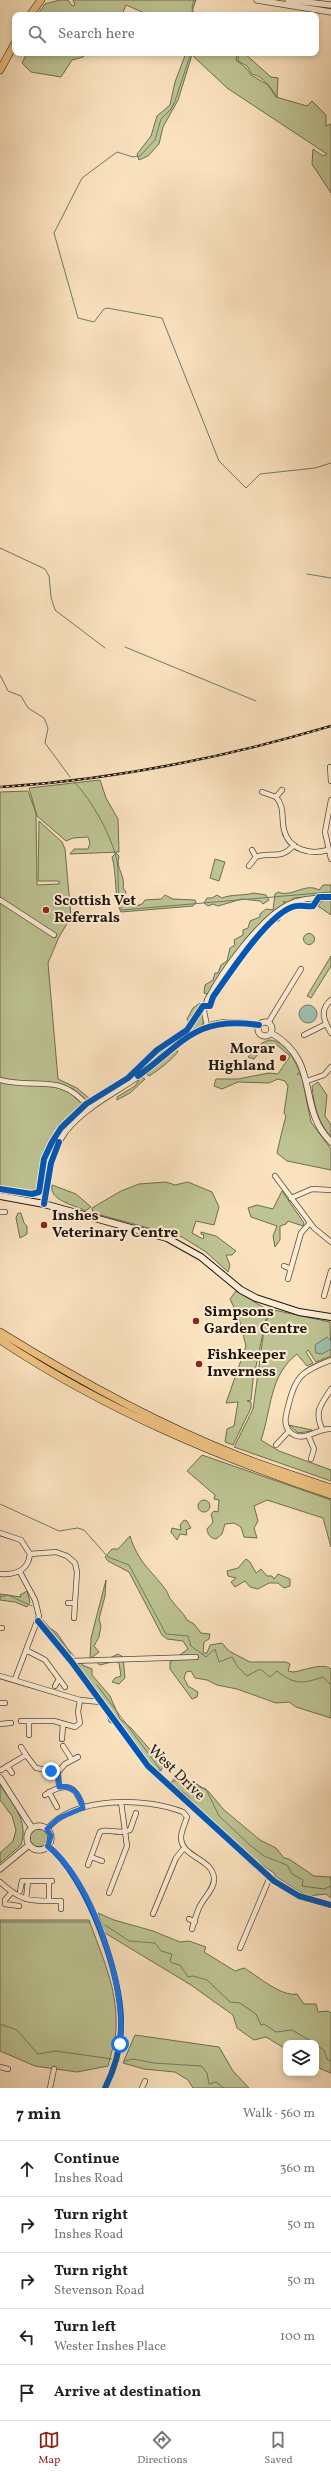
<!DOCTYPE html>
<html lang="en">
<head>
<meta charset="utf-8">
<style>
  :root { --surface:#fff; --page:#f2f2f2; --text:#222; --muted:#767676; --line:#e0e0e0; --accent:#8f2418 }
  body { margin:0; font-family:Vollkorn,serif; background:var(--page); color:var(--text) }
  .controls { position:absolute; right:12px; bottom:12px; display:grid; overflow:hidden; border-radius:8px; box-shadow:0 2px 6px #0003 }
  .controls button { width:36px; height:36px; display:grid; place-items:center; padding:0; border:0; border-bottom:1px solid var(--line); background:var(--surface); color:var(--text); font:20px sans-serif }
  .stop { position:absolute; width:12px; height:12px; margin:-9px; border:3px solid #1a73e8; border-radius:50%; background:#fff }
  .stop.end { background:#1a73e8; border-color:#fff; box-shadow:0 1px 4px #0008 }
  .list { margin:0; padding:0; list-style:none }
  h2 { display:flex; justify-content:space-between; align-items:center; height:52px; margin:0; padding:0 16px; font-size:17px }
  h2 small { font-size:13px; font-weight:400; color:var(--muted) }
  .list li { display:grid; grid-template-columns:26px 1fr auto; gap:12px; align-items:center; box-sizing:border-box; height:56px; padding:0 16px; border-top:1px solid var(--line) }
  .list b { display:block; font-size:15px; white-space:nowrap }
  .list p { margin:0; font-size:13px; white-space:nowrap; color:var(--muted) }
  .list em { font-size:13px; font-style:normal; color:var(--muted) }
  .icon { flex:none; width:22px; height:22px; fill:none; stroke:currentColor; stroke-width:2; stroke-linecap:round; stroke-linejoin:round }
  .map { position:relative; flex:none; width:331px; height:2088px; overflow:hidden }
  .search { position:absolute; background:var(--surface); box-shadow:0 2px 6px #0003; left:12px; right:12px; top:12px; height:44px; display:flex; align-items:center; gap:10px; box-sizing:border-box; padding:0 14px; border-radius:8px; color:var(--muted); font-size:15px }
  .sheet { height:332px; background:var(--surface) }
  nav { display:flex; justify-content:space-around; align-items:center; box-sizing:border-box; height:56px; border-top:1px solid var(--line); background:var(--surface); font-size:11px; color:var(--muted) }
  nav a { display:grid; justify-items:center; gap:2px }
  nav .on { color:var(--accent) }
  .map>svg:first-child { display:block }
  .green { fill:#bdc392; stroke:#6e6d50 }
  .water { fill:#9fbeae; stroke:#6c7b6e }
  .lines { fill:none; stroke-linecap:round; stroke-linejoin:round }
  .stream { stroke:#6c7b6e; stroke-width:1 }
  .minor-casing { stroke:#564a3a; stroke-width:6 }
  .tertiary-casing { stroke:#564a3a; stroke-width:7 }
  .secondary-casing { stroke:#1f170e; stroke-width:8 }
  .trunk-casing { stroke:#1f170e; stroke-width:8 }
  .minor { stroke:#fcecd5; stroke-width:4.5 }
  .tertiary { stroke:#fcecd5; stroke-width:5.5 }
  .secondary { stroke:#fcecd5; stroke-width:6 }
  .trunk { stroke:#eec180; stroke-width:7 }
  .rail-casing { stroke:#1f170e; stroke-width:2.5 }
  .rail { stroke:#fcecd5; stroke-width:1; stroke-dasharray:3; stroke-linecap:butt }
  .cycleway-casing { stroke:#fcecd5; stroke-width:8 }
  .cycleway { stroke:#0057b8; stroke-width:6 }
  .route { stroke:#1a73e8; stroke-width:5 }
  .poi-dot { fill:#8f2418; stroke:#fcecd5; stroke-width:1.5 }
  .labels { text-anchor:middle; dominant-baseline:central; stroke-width:4; stroke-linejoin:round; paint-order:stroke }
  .poi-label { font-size:15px; font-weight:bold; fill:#1f170e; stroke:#fcecd5; text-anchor:start }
  .street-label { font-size:15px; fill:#1f170e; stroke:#fcecd5 }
</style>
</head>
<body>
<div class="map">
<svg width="331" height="2088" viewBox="0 0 331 2088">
  <rect width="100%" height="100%" fill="#fbe2bf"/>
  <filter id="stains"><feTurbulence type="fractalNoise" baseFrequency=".005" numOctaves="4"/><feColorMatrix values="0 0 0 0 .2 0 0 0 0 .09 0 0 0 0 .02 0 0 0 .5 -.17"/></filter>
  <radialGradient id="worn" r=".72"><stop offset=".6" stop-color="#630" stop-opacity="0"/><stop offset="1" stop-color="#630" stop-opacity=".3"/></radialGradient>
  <!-- green -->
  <path class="green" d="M60,0h8l4,6 3,-1 -2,-5h123l-4,11 1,4h-44l-23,-10 -4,10h-85l8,-11z
    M27,53h59l-3,4 -11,3 -11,17 -30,-5 -9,-9z
    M186,53l51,1 -1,6 10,8 5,7 17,10 8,12 31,9 5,-5 14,14v11l5,-2v69l-19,-29 1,-15 10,7 4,-2 -100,-66 -35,-33 -14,45 -15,27 -4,17 -11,12 -9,4 -2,-6 14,-18 6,-20 13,-11 5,-23z
    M238,53h6l27,24 7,1 -1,19c-7,-10 -13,-20 -25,-23l-5,-8 -9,-5z
    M100,780l6,18 12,21 1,33 -49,2 4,-5h14l2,-6 -2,-6 -15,1 -7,3 -29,-25 -8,-28z
    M28,791l8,22 1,72 22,-1v-3h-21l1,-60 23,21 3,7 6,68 -12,20 -11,26 10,116 19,9 13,11c-36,31 -46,41 -50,89l-7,4 -33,-5v-395z
    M116,853l3,3c-4,12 7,20 4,32l3,4 -1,4 7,7 1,4 9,-3 3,-4 16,-1 4,-4 8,4 22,1 1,2 -3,4 -72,6c-7,-11 -4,-40 -9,-55z
    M215,859l10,3 -6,19 -9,-3z
    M323,885h8v10l-37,3 -6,5 -5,-2 2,4 -1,4 -5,4 2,4 -2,4 -7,1 -4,7h-5l-13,12 -6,13 -23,28 -4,-1v8l-5,7 -8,-3 1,-8 8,-5 2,-7h3l3,-8 6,-4 3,-13 5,-3 -1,-5 9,-5v-5l5,-2 2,-7 10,-4v-3l6,-5 7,1 2,-16 3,-2c14,6 27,-10 41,-2z
    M254,893l12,2 3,5 -6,4 -3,-3 -18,-2 -24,7 -5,-2 -5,2 -4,-3 3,-5h5l5,-3 5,3c10,-4 21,-2 32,-5z
    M331,899v16l-13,-9 4,-5z
    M303.5 939a5.5 5.5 0 1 1 11 0a5.5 5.5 0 1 1-11 0Z
    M331,956v10l-20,32 -4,-2z
    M200,1003l2,2 -6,10 -7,8 -2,-4 6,-11z
    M204,1007l-1,19 -66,50 -45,27 34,-23 29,-27 31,-21z
    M269,1040c18,1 24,19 31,32l-3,2h3l2,4 9,44 20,27v21l-44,-9 -10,-8c3,-13 5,-23 9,-37l-2,-3 4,-27 -3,-5 -7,-2 -9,4 -31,-1 -16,7 -8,-3 2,-7h22l31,-6 9,1 12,-18 -13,-11h-11l-12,14 -6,-2 14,-14z
    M175,1048l3,4c-9,10 -18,17 -29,24l-2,-2z
    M141,1077l4,2 -15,14 -13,7v-3l18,-11z
    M318,1082l9,13 -2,21 6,9v12c-13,-15 -17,-31 -19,-51z
    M166,1182l9,3 13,-3 24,10 7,15 -5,18 -18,-4 -4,12 11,6 1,-4 -3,-1v-2l15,4 20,15 -4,4h-6l4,10 -2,7 -22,-20 -24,-15 -89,-24 -1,-5 29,-17 18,-7z
    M52,1185l24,9 15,13 -6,4c-11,-7 -36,-10 -33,-26z
    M282,1191l22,32 -1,3 -15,-5 -2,3 -6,2v14l-5,7 -2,-11 4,-10 -26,-9 -3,-9 9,-3 16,4z
    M18,1213h3l3,10 3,3v8l-7,4 -4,-20z
    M236,1291l32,19 -15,70 -2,20 -4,1 4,1v6l-18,37 -8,-3 2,-13 7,-3 4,-24 -12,1 20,-57 -7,-28 -9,-19z
    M274,1310l56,12 1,34 -15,6 -8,-12 -2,2 7,11 -6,3 -10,-12c-28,22 -25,54 -36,86l18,11 52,19v11l-97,-34 19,-38 11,-79 3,-11z
    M289,1425l23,5v1l-14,2z
    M202,1455l129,45v47l-8,-29 -56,-18 -13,6 4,15 -4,7 3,10 -13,-1 -3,-10 -7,-4 -9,1 -3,10 -6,5c-6,-1 -8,-4 -9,-10l6,-7 -2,-8 3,-3 4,1 1,-12 -5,-1 1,-4 -28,-24z
    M198 1506a6 6 0 1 1 12 0a6 6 0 1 1-12 0Z
    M184,1520l3,1 4,7 -5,2 1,5 -7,-1 -3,6 -6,-8 1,-4 9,2 -1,-5z
    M130,1536c8,26 20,33 36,54 2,3 3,8 6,11 5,7 11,11 15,19l7,4 7,9 9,1 -1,5 -5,3 -1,11h4l3,-8 12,-2 7,8 21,11h36l4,2 -2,7 5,1c10,-1 30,-10 38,-3v49l-35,-11 -7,-5 -13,1 -39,-14 -20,-4 -10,-5 -12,-2 -4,-7 -5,1 -2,6 4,8 10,6 -1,5 -5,2 -22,-30v-7l18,-13 -5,-8 -16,-2 -5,-4 -33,-63 -21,-11 -3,-4 7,-8h6z
    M246,1559l4,3 6,11 5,-4 6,7h5l2,3 4,-5 12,5v7l-6,2 -6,-5h-9l-11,6 -8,-2 -5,-6 -10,6 -4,-5 5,-4 -8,-2 -1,-5 11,-3z
    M106,1580l-1,16 -6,23 2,7 -2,11 -5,9 5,6 -9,7 1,-21z
    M27,1591l3,11 -3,5 -12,-5 -15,-2v-6l21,3 -1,-2z
    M44,1624l13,9 14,21 -2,1z
    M118,1654l5,3 2,21 -6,6 -7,-2 3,-4 6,-2 -2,-13 -4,-2 -15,4 -4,-3 3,-4 5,3z
    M75,1663h8l-1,2 10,4v6l18,21 10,23 11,9 31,35 1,3 -2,5 -9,-4 -34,-42 -9,-3 -5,-22 -12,-13 -5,-9h-7v-12z
    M187,1780l5,1 17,11 14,17 37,31 16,8 8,10 5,1 25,17 17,1v21l-5,-4 -19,2 -31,-19 -2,-4 -26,-18 -56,-53 -4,-6 -16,-12v-3z
    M0,1785c13,19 29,36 21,60l-21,18v-10l13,-12 3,-11 -4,-14 -12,-16z
    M30 1838a9 9 0 1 1 18 0a9 9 0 1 1-18 0Z
    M98,1913l16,7 39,11 27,11 9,-1 17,6 -2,5 31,19 9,-3c14,8 37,29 53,26l7,10h12l2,8 10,-1 3,2v60l-10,-4 -5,-5v-21h-30v6l-20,-12 -12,3 -17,-12 -4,-13 -42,-30 -86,-52z
    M0,1920h89c12,34 29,69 27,107 0,13 -5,26 -8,39l-31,6 -42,-6 -35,-15z
    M135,2035l84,12 14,24 16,17h-56l-5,-8 -13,-8 -31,-3 -21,-6z"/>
  <!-- water -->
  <path class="water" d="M299 1014a9 9 0 1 1 18 0a9 9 0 1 1-18 0Z
    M327,1337l4,4v8l-9,5 -6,-1 -1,-8z"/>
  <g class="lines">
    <!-- stream -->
    <path class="stream" d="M194,15l-2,-8 2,-7
      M191,53l-16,48 -4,8 -10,10 -6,21 -15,16 -7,1 -16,-5 -35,26 -28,55 24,85 16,4 10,-13 3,-1 55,10 57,143 27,27 14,-14 55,-6 16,-5
      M0,548l45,21 4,7 2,21 4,13 50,38
      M307,574l24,4
      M125,647l131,54
      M0,675l8,16 13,5 7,12 16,10 4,10 -3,15 25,34
      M75,783c17,17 37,54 42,78 2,11 0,41 5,49l209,-18
      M0,1504l59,27 19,-3 6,2 24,27 21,8 37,69 22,2 3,10 15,11 9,-8 4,13 13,-5 5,9 10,10 13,-7 10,8 7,-6c18,14 25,13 46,6l8,8
      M0,1597l8,-2 24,11
      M43,1620l31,36
      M97,1685l63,84
      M173,1779l33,10 13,27 31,29 14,11 23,9 5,9 11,6 -1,6 22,3 7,-3
      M0,1922h90
      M105,1925l24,16 26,2 6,8 11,3 -2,7 2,2 8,2 8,12 5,-1 14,4 23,22 10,1 16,11 5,11 3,-1 12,8 16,-2 22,13
      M0,2024l17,6 21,24 18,-3 56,8
      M316,2045l8,5 3,9 4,2
      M125,2061l8,-2 21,4 47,3 6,7 2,11 7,-2 8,6"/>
    <!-- minor casing -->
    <g class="minor-casing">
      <path id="minor" d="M330,767l1,14
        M282,790l-6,7c9,10 5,20 8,33 5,20 26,25 44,20
        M262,792l14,5
        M331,800l-6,32 6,27
        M252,850l4,7c16,-6 24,4 38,-12
        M249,866l7,-9
        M0,900l54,35
        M331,1000c-12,10 -7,21 0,33
        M268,1023l33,-54
        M207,1026l-3,-15 3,-11c15,-29 53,-82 82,-96 13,-6 28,-6 42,-7
        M304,1035l22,-11
        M0,1080c38,10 61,-9 90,29
        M307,1081l17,-6 7,-8
        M275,1176l39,52 17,14
        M291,1198l21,-9 19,1
        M0,1212h5
        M284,1266l7,3
        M288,1279l13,-46 9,-10
        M324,1296l7,-25
        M331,1360c-29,11 -36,16 -43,47 -2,8 -5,16 1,24 13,14 27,-3 42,-2
        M322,1429c-8,-19 -1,-24 9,-40
        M308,1435l6,14 -3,10
        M276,1445l13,-14
        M0,1533l21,7 9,14c-2,17 -14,21 -30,20
        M30,1554l26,-2 11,4 8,7 2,9 -3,46
        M68,1603h7
        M38,1621l33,40 77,105 126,115 25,15 32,9
        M0,1628h2
        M26,1650l19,10 20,27
        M71,1661l125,-4
        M0,1676l80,24 20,2
        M15,1679l24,-63 -4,-16 -15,-28
        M55,1686l4,-7
        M0,1703h5
        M21,1721h33l21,6 5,-4 -2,-11 2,-12
        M0,1724l11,-1
        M29,1735v-14
        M62,1739l1,-15
        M63,1746l9,14
        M21,1747l5,8
        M7,1766l5,7
        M1,1770l25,-15 10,13 22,4
        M59,1787l-1,-15 7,-8 13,-7
        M49,1792l8,15
        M45,1795c20,-13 31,-11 38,13
        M47,1829c28,-33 99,-32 136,-17l4,5c-2,7 -6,14 -6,21 1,20 31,20 33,40 1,11 -11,20 -15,30 -3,7 -5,14 -7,21
        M91,1857l11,4
        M88,1865l12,-33c8,-4 19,3 30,-2l6,-17
        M49,1881v20
        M0,1882c22,21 33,19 61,19v8
        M20,1891l2,-10h30
        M11,1893l-6,7v4l14,2
        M109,1893l18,-47 -6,-44
        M26,1899l2,-18
        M153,1914l23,-56 8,-10
        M189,1919l6,3
        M240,1948l30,-71
        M0,2067l8,2
        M50,2088l4,-19
        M142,2088l3,-7"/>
    </g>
    <!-- tertiary casing -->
    <g class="tertiary-casing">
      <path id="tertiary" d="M257,0l74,12
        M288,0l43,5
        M258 1029a7 7 0 1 1 14 0a7 7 0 1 1-14 0Z
        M271,1033c51,29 25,75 60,109
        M44,1204c4,-25 6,-51 21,-72 19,-25 50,-39 75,-57 21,-16 40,-38 66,-48 17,-7 35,-4 53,-2
        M0,1778l32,50
        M27 1838a12 12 0 1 1 24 0a12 12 0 1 1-24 0Z
        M48,1846c39,31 75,131 73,180 0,22 -6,42 -16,62
        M0,1869l29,-24"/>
    </g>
    <!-- secondary casing -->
    <g class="secondary-casing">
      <path id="secondary" d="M0,1196l44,8 123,34 34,19 40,33 15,8 43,14 32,5"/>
    </g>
    <!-- trunk casing -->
    <g class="trunk-casing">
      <path id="trunk" d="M30,15l11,-15
        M0,70l15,-27
        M0,1332c76,47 155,91 239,124 30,12 61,21 92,32
        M0,1340c102,68 215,116 331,155"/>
    </g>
    <!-- minor -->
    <use href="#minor" class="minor"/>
    <!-- tertiary -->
    <use href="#tertiary" class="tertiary"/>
    <!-- secondary -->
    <use href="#secondary" class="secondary"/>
    <!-- trunk -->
    <use href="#trunk" class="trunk"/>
    <!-- rail casing -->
    <g class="rail-casing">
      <path id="rail" d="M0,787c112,-7 223,-29 331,-61"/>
    </g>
    <!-- rail -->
    <use href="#rail" class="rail"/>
    <!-- cycleway casing -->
    <g class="cycleway-casing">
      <path id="cycleway" d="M138,1076c47,-34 57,-60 121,-51
        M0,1189l32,5 7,-2 5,-33 8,-17 9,-14 25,-24 42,-26 29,-28 30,-20 16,-24h7l3,-9c17,-24 53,-80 79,-90 7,-3 14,0 21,-1l6,-9h12
        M44,1204l7,-41 8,-21
        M38,1621l33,40 77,105 126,115 25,15 32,9
        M48,1846c39,31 75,131 73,180 0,22 -6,42 -16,62"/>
    </g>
    <!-- cycleway -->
    <use href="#cycleway" class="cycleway"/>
  </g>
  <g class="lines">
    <!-- route -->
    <path class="route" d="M51,1771l7,1 1,15c16,-2 20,8 24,21l-24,10 -12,11 4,7 -3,10c45,35 79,142 72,198"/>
  </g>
  <!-- markers -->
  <g class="poi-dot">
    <circle cx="46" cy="910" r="4"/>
    <circle cx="283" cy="1058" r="4"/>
    <circle cx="44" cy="1225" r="4"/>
    <circle cx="196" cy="1321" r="4"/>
    <circle cx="199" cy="1364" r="4"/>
  </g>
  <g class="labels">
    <!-- poi labels -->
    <g class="poi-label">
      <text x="54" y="901">Scottish Vet<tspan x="54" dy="17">Referrals</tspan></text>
      <text x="275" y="1049" text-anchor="end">Morar<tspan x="275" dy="17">Highland</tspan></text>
      <text x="52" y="1216">Inshes<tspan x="52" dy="17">Veterinary Centre</tspan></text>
      <text x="204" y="1312">Simpsons<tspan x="204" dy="17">Garden Centre</tspan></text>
      <text x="207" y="1355">Fishkeeper<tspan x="207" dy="17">Inverness</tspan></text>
    </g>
    <!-- street labels -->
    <g class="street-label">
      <text transform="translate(176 1773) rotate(44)">West Drive</text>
    </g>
  </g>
  <rect width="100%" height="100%" filter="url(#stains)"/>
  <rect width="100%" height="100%" fill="url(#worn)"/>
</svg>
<div class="controls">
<button><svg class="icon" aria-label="layers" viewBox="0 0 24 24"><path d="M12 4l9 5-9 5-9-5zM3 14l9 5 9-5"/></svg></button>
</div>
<div class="stop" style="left:120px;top:2044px"></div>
<div class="stop end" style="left:51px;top:1771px"></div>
<div class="search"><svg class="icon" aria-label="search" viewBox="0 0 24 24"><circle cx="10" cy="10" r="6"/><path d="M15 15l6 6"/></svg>Search here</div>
</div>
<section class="sheet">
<h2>7 min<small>Walk · 560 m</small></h2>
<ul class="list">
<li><svg class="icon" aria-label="ahead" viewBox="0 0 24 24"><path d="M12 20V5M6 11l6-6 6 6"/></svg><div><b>Continue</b><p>Inshes Road</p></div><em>360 m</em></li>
<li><svg class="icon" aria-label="right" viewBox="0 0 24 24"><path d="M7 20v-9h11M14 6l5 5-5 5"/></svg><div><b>Turn right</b><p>Inshes Road</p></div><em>50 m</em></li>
<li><svg class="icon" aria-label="right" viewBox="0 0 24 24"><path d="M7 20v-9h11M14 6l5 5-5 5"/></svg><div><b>Turn right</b><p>Stevenson Road</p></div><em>50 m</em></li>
<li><svg class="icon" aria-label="left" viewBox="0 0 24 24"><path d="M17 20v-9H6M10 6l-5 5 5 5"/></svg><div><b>Turn left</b><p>Wester Inshes Place</p></div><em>100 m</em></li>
<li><svg class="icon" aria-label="arrive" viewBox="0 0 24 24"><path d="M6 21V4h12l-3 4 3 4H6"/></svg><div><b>Arrive at destination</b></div></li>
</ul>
</section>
<nav>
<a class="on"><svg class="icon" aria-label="map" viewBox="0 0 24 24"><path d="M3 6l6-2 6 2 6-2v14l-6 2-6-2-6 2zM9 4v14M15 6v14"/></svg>Map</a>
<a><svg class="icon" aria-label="directions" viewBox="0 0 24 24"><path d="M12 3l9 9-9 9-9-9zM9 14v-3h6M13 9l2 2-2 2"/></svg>Directions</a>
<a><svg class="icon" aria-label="saved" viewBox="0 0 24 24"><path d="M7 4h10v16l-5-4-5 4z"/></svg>Saved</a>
</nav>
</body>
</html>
